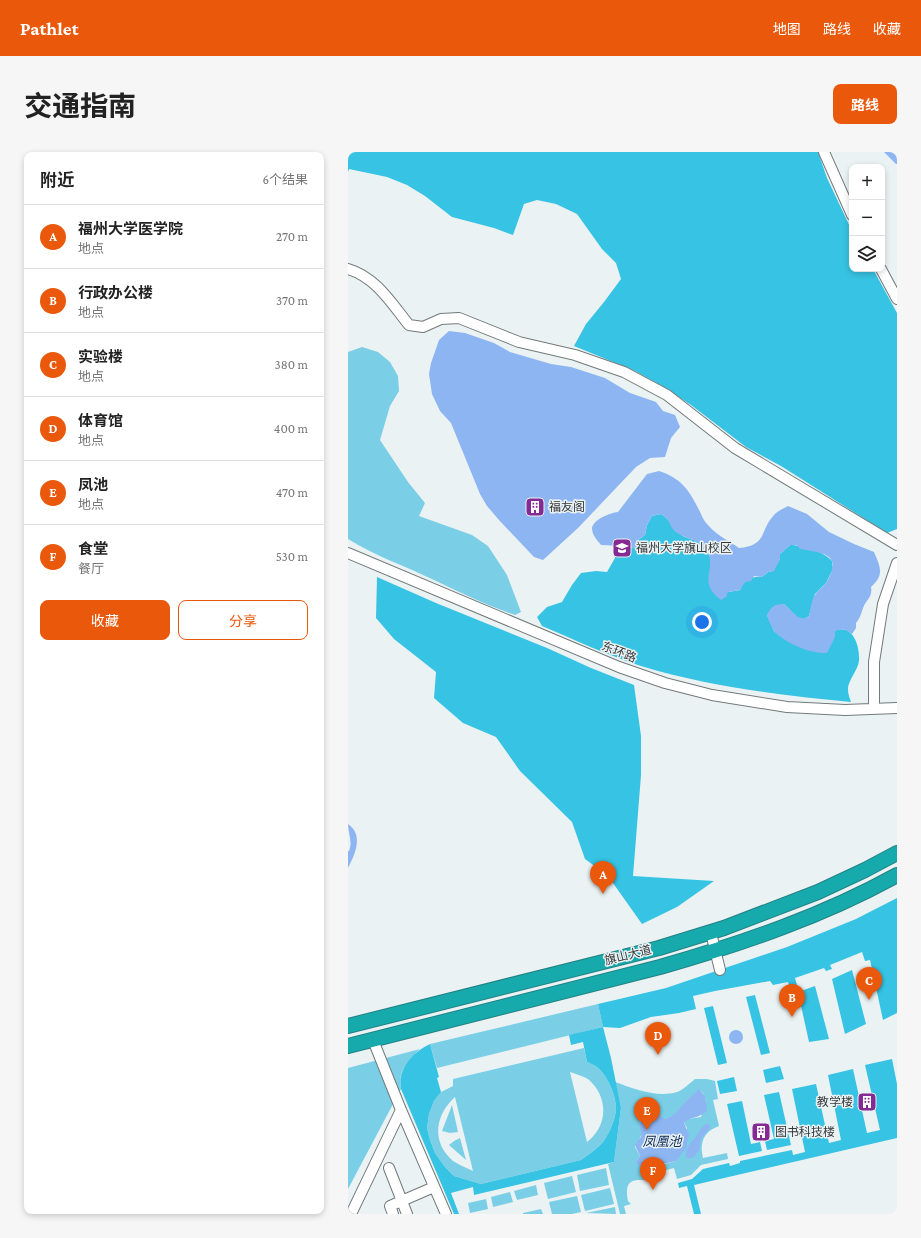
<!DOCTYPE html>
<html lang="zh">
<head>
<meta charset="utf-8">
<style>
  :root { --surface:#fff; --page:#f6f6f6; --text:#222; --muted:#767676; --line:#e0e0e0; --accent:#ea580c }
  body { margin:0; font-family:"Crimson Pro","Noto Sans SC",serif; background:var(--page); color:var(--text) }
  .controls { position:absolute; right:12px; top:12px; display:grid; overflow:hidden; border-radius:8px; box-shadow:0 2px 6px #0003 }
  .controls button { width:36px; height:36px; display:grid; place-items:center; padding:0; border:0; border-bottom:1px solid var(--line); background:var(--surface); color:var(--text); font:20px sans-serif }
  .you { position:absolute; left:354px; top:470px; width:14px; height:14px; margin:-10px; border:3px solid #fff; border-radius:50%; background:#1a73e8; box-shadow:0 0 0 6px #1a73e833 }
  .badge { display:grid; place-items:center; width:26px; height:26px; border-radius:50%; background:var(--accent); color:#fff; font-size:13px; font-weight:700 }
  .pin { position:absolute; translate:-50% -33px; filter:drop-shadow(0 1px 2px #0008) }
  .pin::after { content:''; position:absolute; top:21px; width:14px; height:12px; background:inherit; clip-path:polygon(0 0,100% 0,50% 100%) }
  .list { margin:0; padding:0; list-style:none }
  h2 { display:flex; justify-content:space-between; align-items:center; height:52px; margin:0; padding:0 16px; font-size:17px }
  h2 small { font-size:13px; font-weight:400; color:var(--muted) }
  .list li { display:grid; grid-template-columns:26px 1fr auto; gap:12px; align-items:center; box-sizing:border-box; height:64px; padding:0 16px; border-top:1px solid var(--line) }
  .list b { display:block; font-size:15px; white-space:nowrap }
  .list p { margin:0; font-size:13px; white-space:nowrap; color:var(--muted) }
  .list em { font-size:13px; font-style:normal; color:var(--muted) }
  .actions { display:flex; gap:8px; padding:12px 16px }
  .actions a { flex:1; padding:9px 0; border:1px solid var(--accent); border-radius:8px; text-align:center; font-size:14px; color:var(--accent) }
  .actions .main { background:var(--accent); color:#fff }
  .icon { flex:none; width:22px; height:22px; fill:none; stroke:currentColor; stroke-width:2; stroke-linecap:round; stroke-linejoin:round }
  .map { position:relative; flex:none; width:549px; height:1062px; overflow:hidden; border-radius:8px }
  header { display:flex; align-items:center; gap:24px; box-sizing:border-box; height:56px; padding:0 20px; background:var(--accent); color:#fff }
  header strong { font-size:19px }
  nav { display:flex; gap:22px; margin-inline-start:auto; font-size:14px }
  .intro { display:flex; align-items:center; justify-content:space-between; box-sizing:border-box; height:96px; padding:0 24px }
  h1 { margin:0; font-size:28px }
  .button { padding:10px 18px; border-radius:8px; background:var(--accent); color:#fff; font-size:14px; font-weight:700 }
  main { display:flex; gap:24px; padding:0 24px }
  aside { flex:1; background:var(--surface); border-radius:8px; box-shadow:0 2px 6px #0003 }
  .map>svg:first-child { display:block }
  .green { fill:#7acfe6; fill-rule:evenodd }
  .forest { fill:#37c3e3 }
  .water { fill:#8db5f2 }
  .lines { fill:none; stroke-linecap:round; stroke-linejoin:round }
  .minor-casing { stroke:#737a7b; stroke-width:12 }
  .highway-casing { stroke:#228284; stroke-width:16 }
  .minor { stroke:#fff; stroke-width:10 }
  .highway { stroke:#17aaac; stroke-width:14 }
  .labels { text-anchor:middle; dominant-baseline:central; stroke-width:3; stroke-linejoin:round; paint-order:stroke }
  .poi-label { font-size:12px; fill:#363839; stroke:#ebf2f4; text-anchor:start }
  .street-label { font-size:12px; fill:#363839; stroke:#ebf2f4 }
  .water-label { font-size:13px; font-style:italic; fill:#0a2957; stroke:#ebf2f4 }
</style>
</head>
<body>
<header>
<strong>Pathlet</strong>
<nav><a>地图</a><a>路线</a><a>收藏</a></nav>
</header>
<div class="intro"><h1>交通指南</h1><a class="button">路线</a></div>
<main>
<aside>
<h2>附近<small>6个结果</small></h2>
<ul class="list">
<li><span class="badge">A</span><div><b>福州大学医学院</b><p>地点</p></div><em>270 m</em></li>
<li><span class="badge">B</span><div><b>行政办公楼</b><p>地点</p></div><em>370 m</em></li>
<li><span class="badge">C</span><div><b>实验楼</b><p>地点</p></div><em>380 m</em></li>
<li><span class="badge">D</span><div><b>体育馆</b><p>地点</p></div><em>400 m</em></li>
<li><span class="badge">E</span><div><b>凤池</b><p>地点</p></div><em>470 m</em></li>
<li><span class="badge">F</span><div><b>食堂</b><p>餐厅</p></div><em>530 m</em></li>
</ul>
<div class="actions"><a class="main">收藏</a><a>分享</a></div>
</aside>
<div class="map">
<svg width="549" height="1062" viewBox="0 0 549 1062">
  <rect width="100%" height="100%" fill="#ebf2f4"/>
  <!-- green -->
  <path class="green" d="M14,195l16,5 12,10 8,14 1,15 -9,15 -10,34 28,42 17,21 -6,13 53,19 16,11 19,29 14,37 -6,3c-29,-10 -54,-22 -81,-35 -29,-14 -59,-24 -86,-41v-187z
    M250,852l5,23 -166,41 -7,-24z
    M236,896l3,14c4,2 8,3 11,6 10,8 19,30 18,42 -1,10 -7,24 -13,32 -6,7 -15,13 -22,18l-100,24 -27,-8 -9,-9 -10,-14 -5,-13 -3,-12 2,-14 5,-13 7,-9 12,-6v-7zM222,920c6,2 13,4 18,7 21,18 20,47 -1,63zM107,945l18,74c-6,-3 -14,-6 -20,-10 -22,-19 -18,-46 2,-64z
    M72,897c-12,12 -23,22 -19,40l-53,100v-121z
    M347,927h12l8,2 3,18 -5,1 6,26c-15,5 -20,17 -16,32l24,-5 1,6 -27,6 -10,10 -14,4 -3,-11 -16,4 2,8c-17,3 -38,-9 -32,21l3,3 -7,2 2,8h-6l-12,-50 6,-2 7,-54 -6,-26c20,7 42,16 62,10 6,-2 13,-9 18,-13zM351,938c11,6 5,18 2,27l-13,2 -4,4 3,5 -11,33 -20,5 -20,-5 4,-5 -5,-9 7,-13 -2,-13 9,-9 16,8 5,-1 13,-13 5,-7z
    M104,953l6,27 -8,1 -8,-2z
    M112,986l6,22 -17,-15 5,-4z
    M258,1016l3,17 -29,6 -3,-16z
    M224,1024l4,16 -28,7 -4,-16z
    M188,1033l2,10 -21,5 -3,-9z
    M262,1036l4,16 -29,7 -4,-16z
    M162,1040l3,10 -20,5 -2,-10z
    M229,1044l4,16 -9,2h-20l-3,-12z
    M138,1047l2,10 -18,4 -2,-10z
    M267,1055l1,7 -30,-1z
    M193,1057l2,5h-20v-1z"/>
  <!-- forest -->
  <path class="forest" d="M0,0h470l9,26 25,53v38h21l24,44v216l-10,4 -106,-67 -35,-19 -55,-42 -29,-19 -27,-15 -61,-25 12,-22 18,-22 17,-23 -5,-16 -14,-14 -25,-35 -21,-10 -19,-4 -13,4 -11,31 -19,-7 -42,-11 -27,-21 -18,-11 -20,-8 -38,-8 -1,3z
    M313,362c10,6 11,14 19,20 6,5 15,5 20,9 8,6 22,38 28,49l12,-2c3,-10 12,-14 22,-13l6,-5 5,-1 7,-12v-5l10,-9c12,0 35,7 42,16l1,8 -7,14 -11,11 -6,22 -5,3 -6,-1 -14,-14 -17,11 7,16 6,5 54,-5c19,-8 26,15 25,30 -1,9 -12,21 -11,29 0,4 2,9 3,12 -70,-7 -141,-15 -210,-36 -34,-11 -66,-26 -99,-40l-5,-9 10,-10 15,-5 10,-17 9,-12 15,-2 11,1 8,-14 -2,-13 21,3 4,-8 7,-5 2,-10 5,-9z
    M29,425l59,26 111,45 44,20 43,17 7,51v39l-8,101 81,5 -37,26 -35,17 -34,-48 -23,-17 -13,-37 -52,-51 -24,-34 -33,-14 -29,-25 2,-26 -42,-33 -18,-21z
    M549,746v115l-14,7 -13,-60 -5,1 -3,-9 -32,13 2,4 -6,2 -2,-3 -29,10 2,7 -7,2 -2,-5 -15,3 -3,-4 -55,10 -22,5 3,13 -17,4 -28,4 -31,11 -17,-1 8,31 10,50 -7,54 -140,33 -1,-8 -22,6 8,21h-5l-53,-125c-4,-20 12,-37 29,-45l9,33 -2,1 4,14 -7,9 -5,13 -2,14 3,12 5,13 10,14 9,9 27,8 100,-24c7,-5 16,-11 22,-18 6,-8 12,-22 13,-32 1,-12 -8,-34 -18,-42 -3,-3 -7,-4 -11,-6l-4,-20 -12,3 -2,-10 34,-8 -5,-23 68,-16 121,-41 69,-28z
    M504,818l14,54 -21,10 -13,-55z
    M467,834l14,53 -20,3 -11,-50z
    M407,843l15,58 -9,2 -15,-58z
    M365,854l14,57 -9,2 -14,-57z
    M544,907l5,25v54l-203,47 7,29h-7l-7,-28 -8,2 -1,-5 14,-4 11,-10 26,-6 1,3 10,-3v-2l52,-11 1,5 12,-3 -13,-63 24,-5 13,59 12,-3 -13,-65 25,-6 14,64 13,-3 -15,-65z
    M432,914l4,13 -18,4 -3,-13z
    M386,925l3,14 -17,3 -3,-13z
    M431,940l12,53 -24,5 -2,-9 9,-2 -10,-44z
    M394,949l9,43 9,-2 2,9 -23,5 -12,-52z"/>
  <!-- water -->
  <path class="water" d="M536,0h13v12h-1z
    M101,179l16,2 29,10 16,9 41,12 20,3 34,11 25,15 26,9 7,9 12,4 5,12 -9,11 -6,19 -15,1 -14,9 -58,61 -35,32 -9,-3 -35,-37 -12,-14 -7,-12 -29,-71 -11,-12 -8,-17 -3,-20 2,-11 8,-23z
    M311,319c21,7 29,17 39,37 3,5 5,12 9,16 8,10 22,17 32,24 29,-3 20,-17 35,-33 3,-4 9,-6 14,-9l19,8 22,18 25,12 20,8c6,14 11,23 -3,35 2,10 -5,13 -8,21 -2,6 -3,10 -7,15v5l-4,6c-7,-5 -10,-6 -17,-3v6l-8,16c-16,1 -40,-9 -52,-21 -4,-5 -6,-11 -8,-17 4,-9 8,-11 17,-11l14,13 6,2 5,-3c2,-7 2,-15 6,-21 3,-5 8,-8 11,-12 18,-29 -3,-30 -26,-34l-3,-4h-7l-10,9v5l-6,12 -6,1 -6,5 -8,-1 -3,5 -6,1 -5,8 -12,2 -2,5 -5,3c-24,-18 -5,-30 -13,-48 -5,-12 -19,-12 -29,-18 -12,-7 -6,-13 -18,-20l-9,2 -5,9 -2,10 -7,5 -4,8 -12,-2 -21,-1c-4,-5 -9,-10 -9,-17 2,-9 18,-15 26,-16l29,-38z
    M0,672c16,11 7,30 0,44v-17h1c4,-9 -1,-18 -1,-27z
    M381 885a7 7 0 1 1 14 0a7 7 0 1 1-14 0Z
    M351,937l6,7 2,15c-9,8 -16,5 -23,12l5,12 -1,4 -2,9 -10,13 -28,6 -10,-2 -2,-4 4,-5c-4,-10 -8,-10 1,-19 1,-5 -1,-7 -1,-11 -1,-7 7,-13 14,-14l11,7c11,-2 16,-14 24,-21 3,-3 7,-6 10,-9z
    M358,972h3l1,4 -9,11 -2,11 -6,8h-7c-1,-9 2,-12 7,-18 6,-6 5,-10 13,-16z"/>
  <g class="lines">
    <!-- minor casing -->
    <g class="minor-casing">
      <path id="minor" d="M476,0l28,63
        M0,117c28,8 44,35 61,56l14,2 18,-8 18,-1 60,24 56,13 49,17 43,23 68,53 162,97
        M533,117l16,30
        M0,401l271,114 46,16 47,12 75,12 58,3 52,-2
        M526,557v-47l9,-58 14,-41
        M363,781l9,37
        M25,888l28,70 45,104
        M41,1016l18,46
        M3,1062l50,-104
        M45,1062l-3,-8 44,-19"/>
    </g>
    <!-- highway casing -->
    <g class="highway-casing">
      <path id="highway" d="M0,874l311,-78 65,-20 94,-36 47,-22 32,-17
        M0,894l312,-79c81,-23 163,-51 237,-92"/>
    </g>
    <!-- minor -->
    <use href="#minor" class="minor"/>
    <!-- highway -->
    <use href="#highway" class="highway"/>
  </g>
  <!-- icons -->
  <defs>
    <g id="building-square" transform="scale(1)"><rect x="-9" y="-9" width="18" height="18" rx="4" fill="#852994" stroke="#ebf2f4"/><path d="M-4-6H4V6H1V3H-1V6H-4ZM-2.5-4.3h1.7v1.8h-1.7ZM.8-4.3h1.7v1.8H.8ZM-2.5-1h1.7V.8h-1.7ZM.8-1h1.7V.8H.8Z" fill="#fff"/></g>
    <g id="university-square" transform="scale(1)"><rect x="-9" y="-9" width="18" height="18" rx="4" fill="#852994" stroke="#ebf2f4"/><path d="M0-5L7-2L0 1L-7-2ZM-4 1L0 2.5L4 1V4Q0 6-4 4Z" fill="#fff"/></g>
  </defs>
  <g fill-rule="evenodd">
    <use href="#building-square" x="187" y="355"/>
    <use href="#university-square" x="274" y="396"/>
    <use href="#building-square" x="519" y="950"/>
    <use href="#building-square" x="413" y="980"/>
  </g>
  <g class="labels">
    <!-- poi labels -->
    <g class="poi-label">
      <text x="201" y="355">福友阁</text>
      <text x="288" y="396">福州大学旗山校区</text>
      <text x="505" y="950" text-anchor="end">教学楼</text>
      <text x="427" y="980">图书科技楼</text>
    </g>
    <!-- street labels -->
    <g class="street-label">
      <text transform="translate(271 500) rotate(21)">东环路</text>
      <text transform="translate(280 803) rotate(-14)">旗山大道</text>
    </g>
    <!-- water labels -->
    <g class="water-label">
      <text x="314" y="989">凤凰池</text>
    </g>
  </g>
</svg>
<div class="controls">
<button>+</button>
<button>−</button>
<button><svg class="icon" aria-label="layers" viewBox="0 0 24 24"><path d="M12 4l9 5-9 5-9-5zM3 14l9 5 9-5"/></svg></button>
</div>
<div class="you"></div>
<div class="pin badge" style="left:255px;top:742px">A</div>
<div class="pin badge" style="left:444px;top:865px">B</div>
<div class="pin badge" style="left:521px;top:848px">C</div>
<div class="pin badge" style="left:310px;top:903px">D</div>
<div class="pin badge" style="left:299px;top:978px">E</div>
<div class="pin badge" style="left:305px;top:1038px">F</div>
</div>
</main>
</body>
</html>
